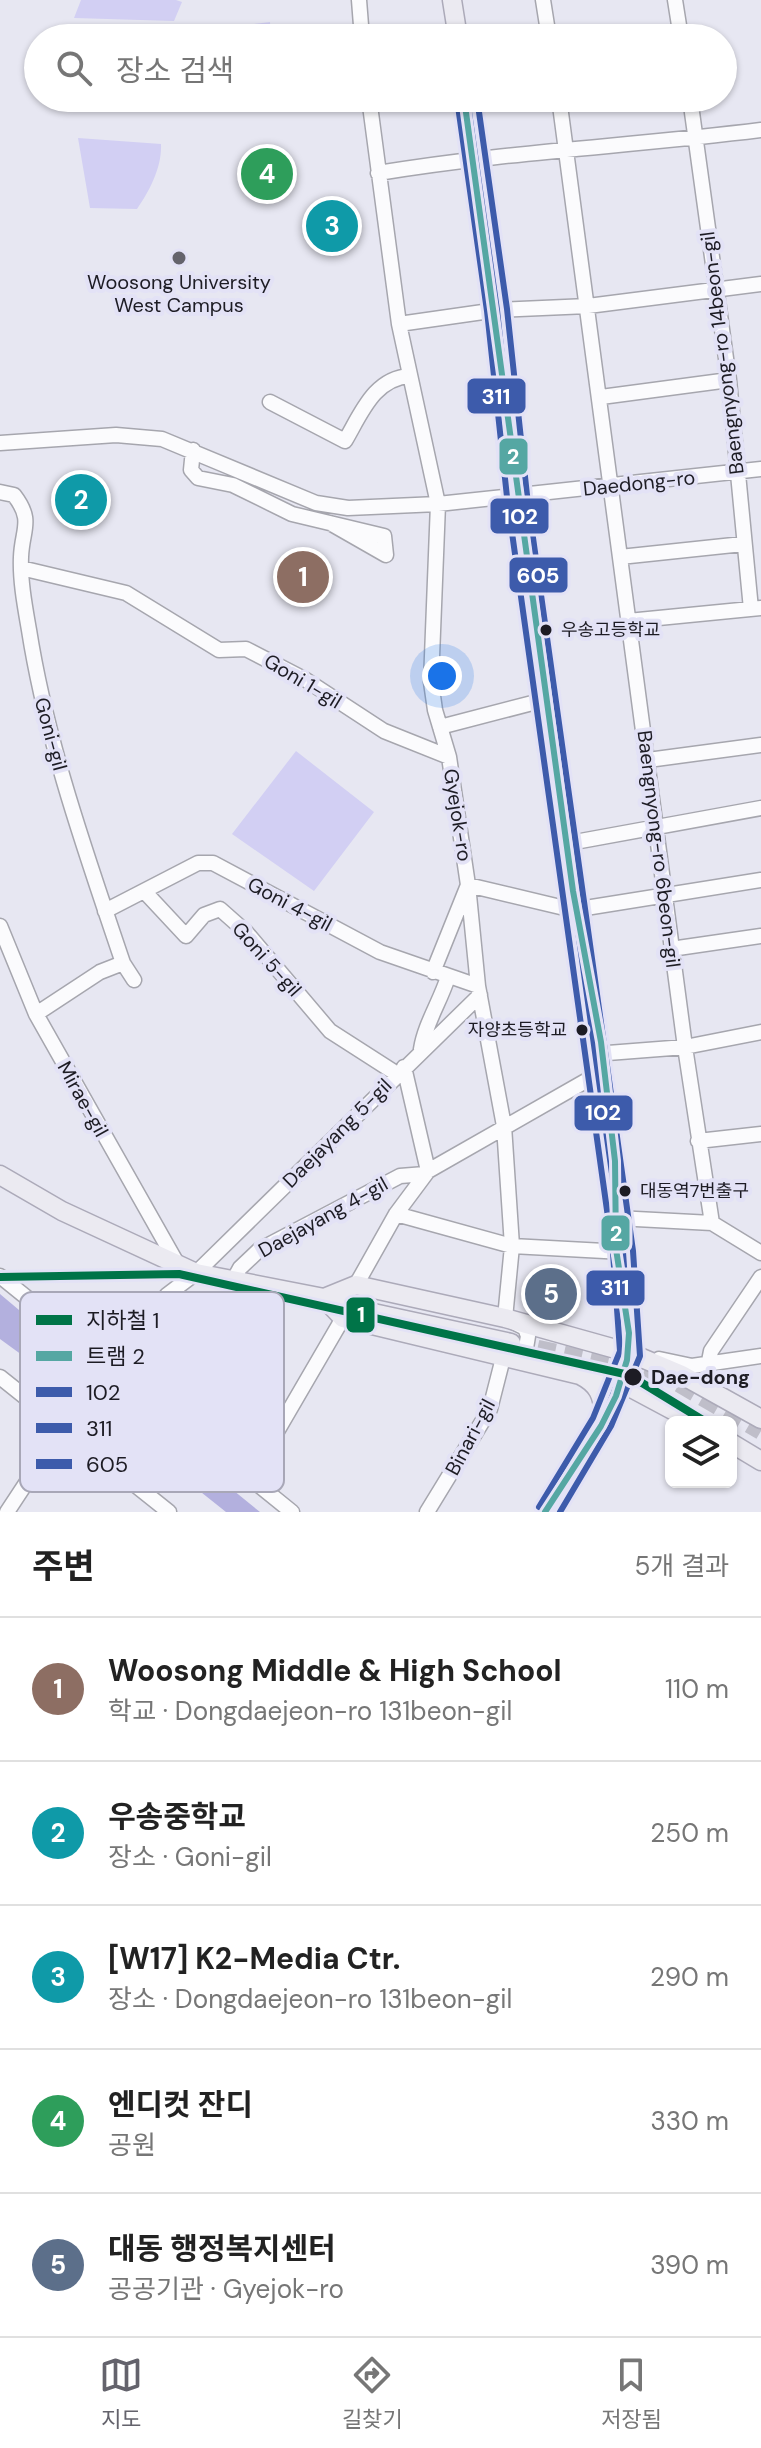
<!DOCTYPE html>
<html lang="ko">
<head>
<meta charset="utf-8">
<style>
  :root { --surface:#fff; --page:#f6f6f6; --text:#222; --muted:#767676; --line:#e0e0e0; --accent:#64636c }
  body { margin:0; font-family:"DM Sans","Noto Sans KR",sans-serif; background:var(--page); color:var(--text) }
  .controls { position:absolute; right:24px; bottom:24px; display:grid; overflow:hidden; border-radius:12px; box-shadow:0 2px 6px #0004 }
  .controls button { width:72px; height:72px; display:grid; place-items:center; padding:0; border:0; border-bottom:2px solid var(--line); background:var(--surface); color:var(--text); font:40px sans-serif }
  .you { position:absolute; left:442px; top:676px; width:28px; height:28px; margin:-20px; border:6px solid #fff; border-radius:50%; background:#1a73e8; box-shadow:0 0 0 12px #1a73e833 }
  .badge { display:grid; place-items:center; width:52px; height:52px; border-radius:50%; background:var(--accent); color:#fff; font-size:26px; font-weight:700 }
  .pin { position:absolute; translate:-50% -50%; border:4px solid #fff; box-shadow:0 2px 8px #0006 }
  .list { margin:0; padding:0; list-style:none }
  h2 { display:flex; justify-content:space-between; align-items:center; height:104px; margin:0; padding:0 32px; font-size:34px }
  h2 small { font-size:26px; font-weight:400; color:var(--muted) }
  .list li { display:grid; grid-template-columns:52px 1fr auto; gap:24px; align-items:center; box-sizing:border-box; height:144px; padding:0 32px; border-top:2px solid var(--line) }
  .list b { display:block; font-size:30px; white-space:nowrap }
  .list p { margin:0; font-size:26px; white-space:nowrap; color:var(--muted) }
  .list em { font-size:26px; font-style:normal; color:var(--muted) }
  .icon { flex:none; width:44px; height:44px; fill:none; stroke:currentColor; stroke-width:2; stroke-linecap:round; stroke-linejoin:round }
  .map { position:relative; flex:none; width:761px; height:1512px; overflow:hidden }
  .search { position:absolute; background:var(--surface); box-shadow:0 2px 6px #0004; left:24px; right:24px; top:24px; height:88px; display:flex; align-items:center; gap:20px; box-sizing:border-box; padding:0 28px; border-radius:44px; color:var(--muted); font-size:30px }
  .sheet { height:824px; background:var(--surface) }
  nav { display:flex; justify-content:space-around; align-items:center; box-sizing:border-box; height:112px; border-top:2px solid var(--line); background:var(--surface); font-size:22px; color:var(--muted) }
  nav a { display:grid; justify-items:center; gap:4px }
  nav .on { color:var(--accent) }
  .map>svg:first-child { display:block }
  .green { fill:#d2cff3 }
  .water { fill:#b3b0de }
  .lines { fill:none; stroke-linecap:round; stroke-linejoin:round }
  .major-tunnel { stroke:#bfbec9; stroke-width:18; stroke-dasharray:18 9; stroke-linecap:butt }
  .minor-casing { stroke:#a6a6ae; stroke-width:17 }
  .major-casing { stroke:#acaab9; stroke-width:21 }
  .minor { stroke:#fbfbfd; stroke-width:14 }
  .major { stroke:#ebeaf1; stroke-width:18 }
  .bus-1-casing { stroke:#e3e2f6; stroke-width:12 }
  .bus-2-casing { stroke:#e3e2f6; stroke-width:12 }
  .bus-3-casing { stroke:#e3e2f6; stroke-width:12 }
  .bus-1 { stroke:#3d5bab; stroke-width:6 }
  .bus-2 { stroke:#3d5bab; stroke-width:6 }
  .bus-3 { stroke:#3d5bab; stroke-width:6 }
  .tram-1-casing { stroke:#e3e2f6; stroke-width:12 }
  .tram-1 { stroke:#55a7a3; stroke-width:6 }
  .metro-1-casing { stroke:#e3e2f6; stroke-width:14 }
  .metro-1 { stroke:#007448; stroke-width:8 }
  .poi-dot { fill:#64636c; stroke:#e3e2f6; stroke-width:3 }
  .bus-dot { fill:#1d1c24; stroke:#e3e2f6; stroke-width:3 }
  .labels { text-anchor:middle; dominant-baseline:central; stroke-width:8; stroke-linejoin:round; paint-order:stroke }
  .bus-label { font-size:18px; fill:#1d1c24; stroke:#e3e2f6; text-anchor:start }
  .poi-label { font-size:20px; fill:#1d1c24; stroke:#e3e2f6 }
  .street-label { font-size:20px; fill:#1d1c24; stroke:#e3e2f6 }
  .stop-label { font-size:20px; font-weight:bold; fill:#1d1c24; stroke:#e3e2f6; text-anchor:start }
  .key { fill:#e3e2f6; stroke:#a8a7b7; stroke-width:2 }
  .key-label { font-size:22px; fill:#1d1c24 }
  .line-badge { stroke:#e3e2f6; stroke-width:3 }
  .badge-label { font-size:22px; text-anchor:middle; font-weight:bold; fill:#fff }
</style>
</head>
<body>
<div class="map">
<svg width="761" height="1512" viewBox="0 0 761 1512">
  <rect width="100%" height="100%" fill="#e7e7f2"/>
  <!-- green -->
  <path class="green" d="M81,0h95l6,2 -8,19 -100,-3z
    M270,22l1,16h-84v-5z
    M78,138l83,6c1,23 -11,46 -24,65l-47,-1z
    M292,162l3,17 -54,8 -2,-17z
    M296,751l78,61 -60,79 -82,-57z"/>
  <!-- water -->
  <path class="water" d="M0,1294l228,192 32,26h-34l-127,-101 -99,-72z"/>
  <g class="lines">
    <!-- major-tunnel -->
    <path class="major-tunnel" d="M511,1343l119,26 34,20
      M656,1370l105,61"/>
    <!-- minor casing -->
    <g class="minor-casing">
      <path id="minor" d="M359,0l3,38
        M543,0l6,38
        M675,0l6,38
        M369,98l30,226 39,180 -7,178 4,28 14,47 19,128 10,101 26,140 8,120 -7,72 20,10 3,8 -3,18 -22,4 -13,51 -63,103
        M559,98l126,949 27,176
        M690,98l39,282 22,229
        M378,173c126,-21 255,-27 383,-43
        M399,324l98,-14 91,-4 173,-22
        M601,397l128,-17
        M270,402l75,39c16,-27 29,-63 65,-65
        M0,443l116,-8 46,4 154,64 32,5 90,-4 323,-35
        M193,450l-2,20 7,8 35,7 59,29 92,22 2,19 -56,-32
        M0,492l14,3c20,26 8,34 7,62 -1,24 4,50 8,73 18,114 57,223 94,333l11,17
        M620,557l123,-13
        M21,568l105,25 93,57 27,-1 60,31 78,51 65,26
        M628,621l133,-13
        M440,727l104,-27
        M648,760l113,-15
        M564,844l197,-36
        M144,891l42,45 18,-21 16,-6 26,23 84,99 67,43
        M105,911l93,-48h15l167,89 98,34
        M0,926l36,88 142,251
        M671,949l90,-13
        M433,972l35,-87 105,25 188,-30
        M36,1014l64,-42 23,-9
        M421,1049c4,-25 19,-47 27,-72
        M595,1054l90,-7 76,-15
        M404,1067l24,104
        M698,1141l63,-7
        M396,1214l116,32 111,6
        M617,1218l95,5 49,30
        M0,1276l292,236
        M233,1281l7,-13 19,-18 141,-74 25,-2
        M356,1285l40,-71 32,-43 170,-97
        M659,1359l33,7 69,-10
        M709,1361l2,-10 50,-74
        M0,1377l169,135
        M232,1463l24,-7 16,-16 71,-122
        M7,1512l58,-88 102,-129 29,-22 284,-278"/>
    </g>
    <!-- major casing -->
    <g class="major-casing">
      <path id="major" d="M452,0l6,38
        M467,98l30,212 20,186 106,756 7,101 -28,69 -54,90
        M0,1175l62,36 134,62 128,25 31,11 156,34
        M324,1298l32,-13 149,33 125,35 52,22 79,44
        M326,1300l17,18 237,57c18,9 23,20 24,41
        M582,1370l25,5 88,47
        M731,1443l30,18"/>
    </g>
    <!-- minor -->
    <use href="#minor" class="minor"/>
    <!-- major -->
    <use href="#major" class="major"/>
    <!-- bus-1 casing -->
    <g class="bus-1-casing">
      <path id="bus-1" d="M467,98l30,212 20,186 106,756 7,101 -28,69 -54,90"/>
    </g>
    <!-- bus-2 casing -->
    <g class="bus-2-casing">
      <path id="bus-2" d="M457,99l30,212 20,186 106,756 7,98 -27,67 -54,89"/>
    </g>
    <!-- bus-3 casing -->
    <g class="bus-3-casing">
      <path id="bus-3" d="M477,98l30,211 20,186 106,756 7,105 -29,70 -51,86"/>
    </g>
    <!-- bus-1 -->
    <use href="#bus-1" class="bus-1"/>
    <!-- bus-2 -->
    <use href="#bus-2" class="bus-2"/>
    <!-- bus-3 -->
    <use href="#bus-3" class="bus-3"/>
    <!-- tram-1 casing -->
    <g class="tram-1-casing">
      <path id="tram-1" d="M464,98l109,793 28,151 14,119 1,88 13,84 -2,27 -11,36 -15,30 -56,86"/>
    </g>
    <!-- tram-1 -->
    <use href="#tram-1" class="tram-1"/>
    <!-- metro-1 casing -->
    <g class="metro-1-casing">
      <path id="metro-1" d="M0,1277l179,-3 450,101 77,47"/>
    </g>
    <!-- metro-1 -->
    <use href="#metro-1" class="metro-1"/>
  </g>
  <!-- markers -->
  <circle class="poi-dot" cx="179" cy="258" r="8"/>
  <g class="bus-dot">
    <circle cx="546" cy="630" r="7"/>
    <circle cx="582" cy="1030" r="7"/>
    <circle cx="625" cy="1191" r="7"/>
    <circle cx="633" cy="1377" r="10"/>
  </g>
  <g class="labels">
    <!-- bus labels -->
    <g class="bus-label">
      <text x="561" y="630">우송고등학교</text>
      <text x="567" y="1030" text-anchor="end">자양초등학교</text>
      <text x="640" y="1191">대동역7번출구</text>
    </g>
    <!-- poi labels -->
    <g class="poi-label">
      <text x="179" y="282">Woosong University<tspan x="179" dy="23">West Campus</tspan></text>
    </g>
    <!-- street labels -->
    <g class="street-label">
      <text transform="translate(722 353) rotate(-97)">Baengnyong-ro 14beon-gil</text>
      <text transform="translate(639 483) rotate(-6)">Daedong-ro</text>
      <text transform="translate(303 681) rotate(31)">Goni 1-gil</text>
      <text transform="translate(51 734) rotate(75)">Goni-gil</text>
      <text transform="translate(458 815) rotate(81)">Gyejok-ro</text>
      <text transform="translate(659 849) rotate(83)">Baengnyong-ro 6beon-gil</text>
      <text transform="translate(290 904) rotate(28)">Goni 4-gil</text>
      <text transform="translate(267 959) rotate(48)">Goni 5-gil</text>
      <text transform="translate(83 1099) rotate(61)">Mirae-gil</text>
      <text transform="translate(337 1133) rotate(-45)">Daejayang 5-gil</text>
      <text transform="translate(323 1217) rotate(-29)">Daejayang 4-gil</text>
      <text transform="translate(470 1437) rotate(-62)">Binari-gil</text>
    </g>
    <!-- stop labels -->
    <g class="stop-label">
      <text x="651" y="1377">Dae-dong</text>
    </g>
  </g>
  <!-- legend -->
  <rect x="20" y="1292" width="264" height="200" rx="12" class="key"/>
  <rect x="36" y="1315" width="36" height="10" fill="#007448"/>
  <rect x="36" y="1351" width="36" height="10" fill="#55a7a3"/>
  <rect x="36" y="1387" width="36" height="10" fill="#3d5bab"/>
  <rect x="36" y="1423" width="36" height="10" fill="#3d5bab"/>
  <rect x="36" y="1459" width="36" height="10" fill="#3d5bab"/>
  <g class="key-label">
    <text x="86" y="1328">지하철 1</text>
    <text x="86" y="1364">트램 2</text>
    <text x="86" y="1400">102</text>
    <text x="86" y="1436">311</text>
    <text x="86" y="1472">605</text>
  </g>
  <g class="line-badge">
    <rect x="466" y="377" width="61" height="38" rx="8" fill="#3d5bab"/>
    <rect x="498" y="437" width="31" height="39" rx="8" fill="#55a7a3"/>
    <rect x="489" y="497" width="61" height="38" rx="8" fill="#3d5bab"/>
    <rect x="508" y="556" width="61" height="38" rx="8" fill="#3d5bab"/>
    <rect x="573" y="1094" width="61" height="38" rx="8" fill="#3d5bab"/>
    <rect x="600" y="1214" width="31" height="38" rx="8" fill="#55a7a3"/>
    <rect x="585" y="1269" width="61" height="38" rx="8" fill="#3d5bab"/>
    <rect x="345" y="1296" width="31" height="38" rx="8" fill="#007448"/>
  </g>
  <g class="badge-label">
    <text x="496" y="404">311</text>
    <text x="513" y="464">2</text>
    <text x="520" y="524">102</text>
    <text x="538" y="583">605</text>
    <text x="603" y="1120">102</text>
    <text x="616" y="1241">2</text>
    <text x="615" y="1295">311</text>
    <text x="361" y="1322">1</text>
  </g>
</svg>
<div class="controls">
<button><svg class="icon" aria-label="layers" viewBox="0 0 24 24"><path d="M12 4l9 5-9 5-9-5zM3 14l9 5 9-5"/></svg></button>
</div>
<div class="you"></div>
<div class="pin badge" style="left:303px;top:577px;background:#8d6e63">1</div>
<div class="pin badge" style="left:81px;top:500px;background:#0f9aa8">2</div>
<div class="pin badge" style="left:332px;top:226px;background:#0f9aa8">3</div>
<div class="pin badge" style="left:267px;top:174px;background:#2e9e5b">4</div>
<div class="pin badge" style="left:551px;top:1294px;background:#5c6f8a">5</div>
<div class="search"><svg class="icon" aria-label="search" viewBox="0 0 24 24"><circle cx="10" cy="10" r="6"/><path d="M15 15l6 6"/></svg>장소 검색</div>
</div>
<section class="sheet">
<h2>주변<small>5개 결과</small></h2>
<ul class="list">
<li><span class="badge" style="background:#8d6e63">1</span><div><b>Woosong Middle &amp; High School</b><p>학교 · Dongdaejeon-ro 131beon-gil</p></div><em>110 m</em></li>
<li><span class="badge" style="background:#0f9aa8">2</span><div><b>우송중학교</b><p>장소 · Goni-gil</p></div><em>250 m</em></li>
<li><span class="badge" style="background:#0f9aa8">3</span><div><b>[W17] K2-Media Ctr.</b><p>장소 · Dongdaejeon-ro 131beon-gil</p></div><em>290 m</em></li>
<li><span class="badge" style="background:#2e9e5b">4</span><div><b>엔디컷 잔디</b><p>공원</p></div><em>330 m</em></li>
<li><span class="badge" style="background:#5c6f8a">5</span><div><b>대동 행정복지센터</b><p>공공기관 · Gyejok-ro</p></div><em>390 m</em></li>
</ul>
</section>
<nav>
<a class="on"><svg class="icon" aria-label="map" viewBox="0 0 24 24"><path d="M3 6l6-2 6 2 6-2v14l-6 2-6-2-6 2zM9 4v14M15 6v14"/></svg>지도</a>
<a><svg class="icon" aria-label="directions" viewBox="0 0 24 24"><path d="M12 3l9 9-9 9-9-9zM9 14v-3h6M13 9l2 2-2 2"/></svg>길찾기</a>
<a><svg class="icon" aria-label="saved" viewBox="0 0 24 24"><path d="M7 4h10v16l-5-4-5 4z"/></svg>저장됨</a>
</nav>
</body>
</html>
